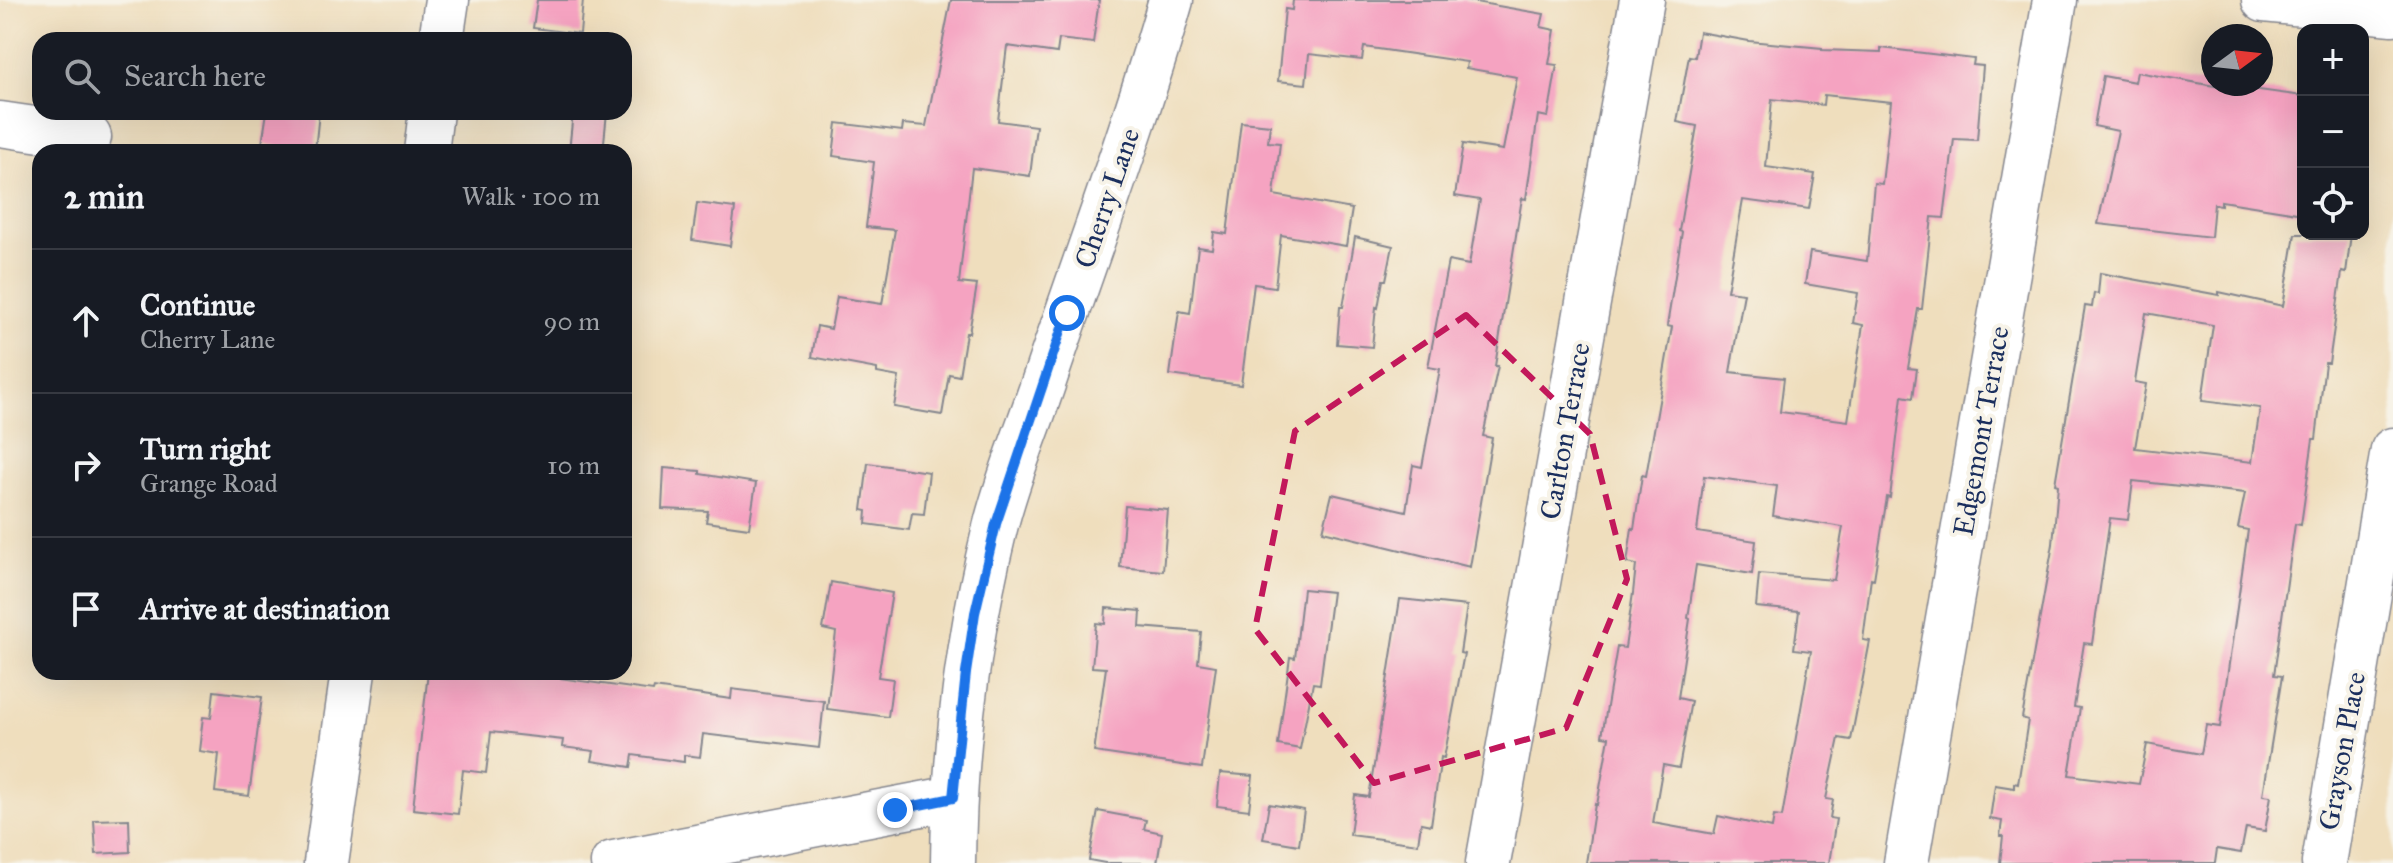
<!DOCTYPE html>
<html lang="en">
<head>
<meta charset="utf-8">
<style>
  :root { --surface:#171b24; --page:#20242c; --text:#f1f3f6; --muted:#9ea1a6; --line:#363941 }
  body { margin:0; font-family:"IM FELL Great Primer",serif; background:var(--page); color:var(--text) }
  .controls { position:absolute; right:24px; top:24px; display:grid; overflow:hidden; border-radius:16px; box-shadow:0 8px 32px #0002 }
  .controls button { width:72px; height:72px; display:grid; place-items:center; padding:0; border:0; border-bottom:2px solid var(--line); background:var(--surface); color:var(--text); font:40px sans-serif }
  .compass { position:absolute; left:2201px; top:24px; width:72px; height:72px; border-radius:50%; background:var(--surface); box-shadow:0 8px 32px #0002; rotate:75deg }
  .stop { position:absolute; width:24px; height:24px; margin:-18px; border:6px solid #1a73e8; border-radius:50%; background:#fff }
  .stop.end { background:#1a73e8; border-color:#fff; box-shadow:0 2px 8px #0008 }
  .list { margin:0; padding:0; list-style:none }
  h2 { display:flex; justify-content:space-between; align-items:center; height:104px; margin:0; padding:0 32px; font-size:34px }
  h2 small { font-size:26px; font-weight:400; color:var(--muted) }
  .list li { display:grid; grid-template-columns:52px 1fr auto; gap:24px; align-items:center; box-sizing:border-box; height:144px; padding:0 32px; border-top:2px solid var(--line) }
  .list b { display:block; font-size:30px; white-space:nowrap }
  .list p { margin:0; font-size:26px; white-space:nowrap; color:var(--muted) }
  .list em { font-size:26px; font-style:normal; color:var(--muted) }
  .icon { flex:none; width:44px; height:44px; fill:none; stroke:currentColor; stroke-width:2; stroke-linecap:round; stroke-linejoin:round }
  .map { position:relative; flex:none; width:2393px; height:863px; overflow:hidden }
  .search { position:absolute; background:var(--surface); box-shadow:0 8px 32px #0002; left:32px; top:32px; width:600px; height:88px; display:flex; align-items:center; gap:20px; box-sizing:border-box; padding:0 28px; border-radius:24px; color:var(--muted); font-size:30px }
  .panel { position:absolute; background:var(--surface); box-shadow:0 8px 32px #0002; left:32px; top:144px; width:600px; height:536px; border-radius:24px }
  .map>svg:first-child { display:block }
  .building { fill:#f5a3c1; fill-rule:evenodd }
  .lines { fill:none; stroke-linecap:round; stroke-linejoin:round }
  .minor-casing { stroke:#85868e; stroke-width:47 }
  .minor { stroke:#fff; stroke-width:44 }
  .route { stroke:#1a73e8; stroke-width:10 }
  .marked { fill:none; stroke:#c2185b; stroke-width:6; stroke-dasharray:16 10; stroke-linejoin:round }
  .labels { text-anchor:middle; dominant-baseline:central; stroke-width:8; stroke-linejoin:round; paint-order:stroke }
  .street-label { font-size:28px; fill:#1b2f5e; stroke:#f7f3e8 }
</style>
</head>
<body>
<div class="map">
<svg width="2393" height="863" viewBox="0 0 2393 863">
  <rect width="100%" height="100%" fill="#f7f3e8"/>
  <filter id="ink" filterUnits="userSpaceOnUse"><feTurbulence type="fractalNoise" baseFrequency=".0125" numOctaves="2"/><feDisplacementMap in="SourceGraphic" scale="16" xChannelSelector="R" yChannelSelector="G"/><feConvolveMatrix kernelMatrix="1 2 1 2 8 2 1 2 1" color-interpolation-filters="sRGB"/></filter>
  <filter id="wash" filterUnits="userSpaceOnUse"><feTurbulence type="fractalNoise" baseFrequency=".006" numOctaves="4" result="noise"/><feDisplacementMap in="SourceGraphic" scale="32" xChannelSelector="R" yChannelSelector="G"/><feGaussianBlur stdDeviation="1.8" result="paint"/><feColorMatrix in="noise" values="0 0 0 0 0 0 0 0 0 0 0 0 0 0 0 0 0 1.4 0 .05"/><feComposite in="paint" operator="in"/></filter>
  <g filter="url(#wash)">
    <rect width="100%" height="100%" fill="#efdebd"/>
    <g id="blocks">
      <!-- building -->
      <path class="building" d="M537,0h46l-3,34 -47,-6z
        M951,0h148l-6,43 -34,-4 -2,14 -50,-7 -9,75 38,5 -6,50 -58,-8 -13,115 18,2 -8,48h-3l-7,43 -10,-2 -7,41 -48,-8 5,-30 -22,-4v-4l-65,-12 5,-31 14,3 6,-32 45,7 13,-74 -29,-3 8,-65 -41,-6 4,-33 65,8 1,-7 23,2z
        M1293,0h171l80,14 -3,13 14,3 -6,34 8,1 -9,52 -10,-2 -12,84 -4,-1 -27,168h3l-15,70 9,2 -22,129 -147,-36 9,-37 74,17 7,-46 9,2 18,-98 -12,-2 20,-106 21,4 11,-65 -25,-4 8,-52 40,6 14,-73 -51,-9 1,-6 -103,-15 -2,13 -53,-6 -3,30 -28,-3 7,-72 7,1z
        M1699,32l50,9 73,7v2l59,2v-4l93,11 -1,6 10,1 -6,74 -23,-1 -10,79 -12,-1 -10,92h-4l-10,59 9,1 -4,29 -11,-2 -12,102 -3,-1 -13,82 -3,-1 -8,62 7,1 -19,99 -12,-2 -13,61 7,1 -3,18 6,1 -7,44h-243l9,-59 2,1 12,-68 -7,-1 15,-89 8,1 8,-55 3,-28 -9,-2 5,-35 2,1 8,-54 4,1 26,-149 -5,-1 15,-94 -3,-1 18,-105 -20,-4 12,-66 6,1zM1824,95l67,7 -9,82 -8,-1 -7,78 -57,-9 -5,32 53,9 -5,30 10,2 -15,96 -68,-9 4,-34 -54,-6 14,-79 -17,-2 16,-91 66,9 6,-35 -49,-7 6,-68 51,6zM1704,476l73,10 -4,30 70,11 -9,53 -75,-6 -3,33 43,4 -5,38 17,2 -29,166 -8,-1 -2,12 -54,-12 -4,18 -61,-11 10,-58 16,3 12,-67 -13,-3 12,-79 -2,-1 8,-53 56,9 4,-33 -59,-9z
        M2137,72l100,18 1,-3 65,9v118l-82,-13v4l-7,-1 -3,33 -113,-13 20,-93 -24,-5 9,-50 32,6z
        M267,112h52l-4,39 -53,-7z
        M573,112h34l-4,40h-34z
        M1241,122l29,3 -2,17 12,1 -6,52 78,14 -6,37 -65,-11 -6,52 -21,-3 -13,101 -71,-10 9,-64 11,2 8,-66 14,2 2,-17 13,2z
        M697,203l38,5 -5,38 -38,-6z
        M2295,234h56l-5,39 -4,-1 -13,91h-4l-9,76h-3l-12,86 -6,-1 -21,151 8,1 -19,119 8,1 -6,35 -19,-3 -5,25 -24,-4 -2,14h-215l3,-27h-3l2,-15 -12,-2 5,-34 19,3v-5l4,1 10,-64 -6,-2 31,-174 5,-59 -3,-1 30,-178 7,1 2,-14 4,1 2,-21 119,22v-3l64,14zM2146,313l67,12 -11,76 58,7 -8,54 -117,-14 11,-64 -11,-2zM2133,481l112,12 -7,35 10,2 -28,197 -14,-2 -5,29 -54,-10 -8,40 -70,-9 11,-67 -6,-1 10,-64 8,1 18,-126 18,2z
        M1355,237l38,9 -7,34h-3l-5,28 -2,-1 -4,40 -35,-3 3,-37h3z
        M868,463l61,9 -5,42 -12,-1 -3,17 -43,-6 1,-13 -5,-1z
        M664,468l36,3v3l56,9 -7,45 -43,-6 2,-11 -46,-2z
        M1125,506l43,4 -5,61 -43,-4z
        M831,582l61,11 -14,84 15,2 -5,38 -61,-8 9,-77 -13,-3z
        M1303,589l29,3 -12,92 -7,-1 -13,66 -22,-4 12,-88 5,1z
        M1400,599l67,7 -7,47 4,1 -20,104 -3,-1 -10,68 -10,-2 -3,21 -68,-9 5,-40 14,2z
        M1106,608l35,3 -1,16 61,5 -3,31 18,3 -14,102 -108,-16 12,-84 -14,-1 4,-44 9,1z
        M428,672h132l-1,6 94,13 1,-3 77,11 1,-10 92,12 -5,47 -116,-14 -3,23 -16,-2v7l-51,-7 -2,12 -39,-6 2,-10 -32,-4 1,-7 -72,-8 -5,41 -23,-3 -5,44 -45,-5z
        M214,691l48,6 -13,99 -34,-4 4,-38 -20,-3 4,-34 8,1z
        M1220,773l33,3 -4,34 -32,-4z
        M1269,804l35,6 -5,35 -36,-6z
        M1098,811l48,9 -2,9 18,4 -5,30h-52l-16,-3z
        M129,819l1,33 -34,2 -2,-34z"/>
    </g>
  </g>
  <g filter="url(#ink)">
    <use href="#blocks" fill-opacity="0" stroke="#85868e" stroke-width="2"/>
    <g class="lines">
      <!-- minor casing -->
      <g class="minor-casing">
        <path id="minor" d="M2264,0l129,13
          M441,40l6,-40
          M0,124l89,13
          M426,152l5,-40
          M326,863l27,-191
          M613,863l340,-65
          M953,863c1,-114 15,-225 42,-335 12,-49 32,-96 48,-144 43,-128 91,-254 128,-384
          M1488,863l154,-863
          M1906,863l149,-863
          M2324,863l69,-413"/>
      </g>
      <!-- minor -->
      <use href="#minor" class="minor"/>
    </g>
  </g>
  <g class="lines" filter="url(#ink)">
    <!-- route -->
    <path class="route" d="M895,810l58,-12 13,-125 9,-60 21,-89 71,-211"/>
  </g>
  <!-- marked area -->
  <path class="marked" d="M1466,315l124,119 37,145 -61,149 -192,55 -119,-154 40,-198z"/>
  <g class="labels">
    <!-- street labels -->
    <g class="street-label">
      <text transform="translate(1107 198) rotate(-71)">Cherry Lane</text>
      <text transform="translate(1565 431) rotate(-80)">Carlton Terrace</text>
      <text transform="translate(1981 431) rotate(-80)">Edgemont Terrace</text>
      <text transform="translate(2342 751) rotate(-80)">Grayson Place</text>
    </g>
  </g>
</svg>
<div class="controls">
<button>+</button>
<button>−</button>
<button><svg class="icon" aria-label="locate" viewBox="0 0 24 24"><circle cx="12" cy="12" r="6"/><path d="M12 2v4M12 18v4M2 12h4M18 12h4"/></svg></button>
</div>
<svg class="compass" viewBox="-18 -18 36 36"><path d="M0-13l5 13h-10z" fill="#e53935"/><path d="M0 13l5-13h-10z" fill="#9ea1a6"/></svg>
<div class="stop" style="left:1067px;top:313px"></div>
<div class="stop end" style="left:895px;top:810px"></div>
<div class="search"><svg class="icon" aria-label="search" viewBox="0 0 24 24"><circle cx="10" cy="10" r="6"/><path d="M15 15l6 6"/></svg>Search here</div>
<section class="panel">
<h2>2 min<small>Walk · 100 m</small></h2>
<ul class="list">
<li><svg class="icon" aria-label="ahead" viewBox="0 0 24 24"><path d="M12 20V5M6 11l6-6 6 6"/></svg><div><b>Continue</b><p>Cherry Lane</p></div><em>90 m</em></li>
<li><svg class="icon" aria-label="right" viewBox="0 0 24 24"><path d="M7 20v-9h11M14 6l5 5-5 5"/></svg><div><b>Turn right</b><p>Grange Road</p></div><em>10 m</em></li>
<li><svg class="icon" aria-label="arrive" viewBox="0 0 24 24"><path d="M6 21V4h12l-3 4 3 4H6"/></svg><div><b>Arrive at destination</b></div></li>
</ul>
</section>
</div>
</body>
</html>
